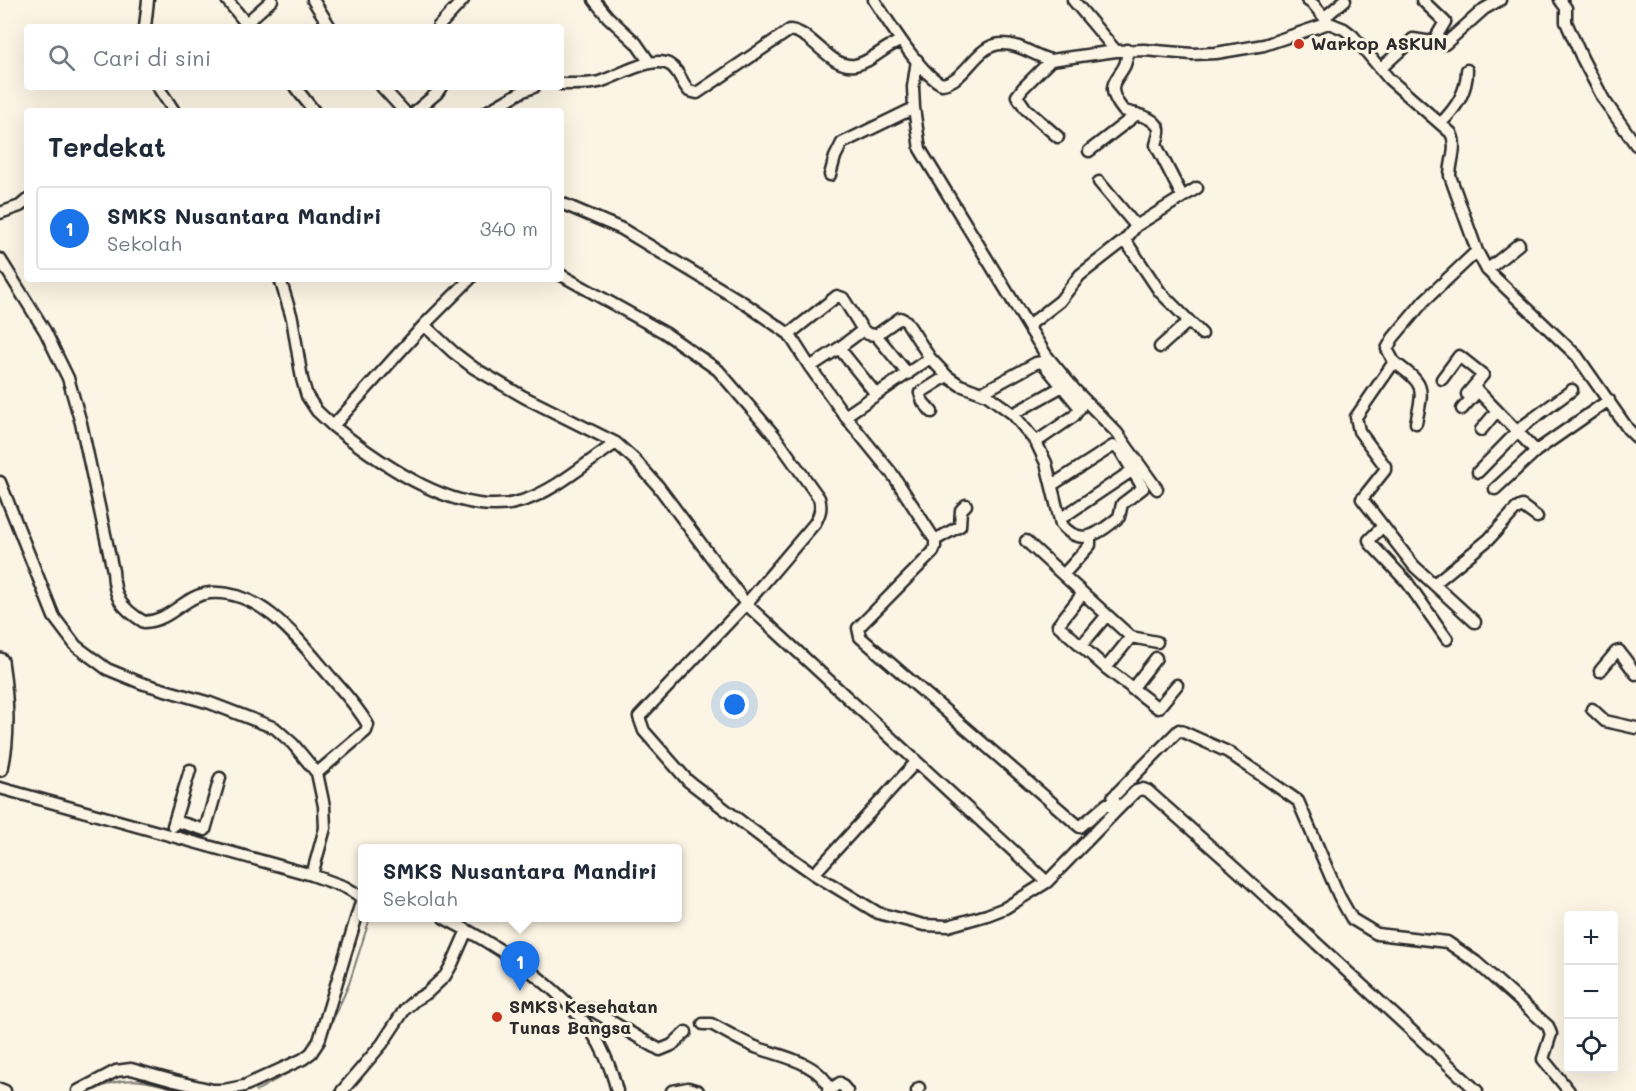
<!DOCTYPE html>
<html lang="id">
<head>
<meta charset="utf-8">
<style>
  :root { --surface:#fff; --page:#f6f6f7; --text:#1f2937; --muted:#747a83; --line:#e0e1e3; --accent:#1a73e8 }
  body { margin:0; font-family:Mali,sans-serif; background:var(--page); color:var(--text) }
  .controls { position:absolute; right:18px; bottom:18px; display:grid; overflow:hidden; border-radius:6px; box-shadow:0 6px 24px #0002 }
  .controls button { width:54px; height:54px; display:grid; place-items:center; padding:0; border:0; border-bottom:2px solid var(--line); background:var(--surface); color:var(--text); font:30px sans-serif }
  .you { position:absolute; left:735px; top:705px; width:21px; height:21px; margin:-15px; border:4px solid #fff; border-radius:50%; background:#1a73e8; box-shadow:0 0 0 9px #1a73e833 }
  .badge { display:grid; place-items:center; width:39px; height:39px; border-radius:50%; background:var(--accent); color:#fff; font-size:20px; font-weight:700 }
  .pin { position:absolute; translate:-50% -50px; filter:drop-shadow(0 2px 3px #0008) }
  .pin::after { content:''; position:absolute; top:32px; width:21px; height:18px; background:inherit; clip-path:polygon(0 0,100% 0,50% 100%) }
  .popup { position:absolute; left:358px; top:844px; width:324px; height:78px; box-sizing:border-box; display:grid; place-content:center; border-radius:6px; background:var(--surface); filter:drop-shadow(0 2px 4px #0005); font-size:20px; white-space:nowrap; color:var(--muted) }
  .popup b { font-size:22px; color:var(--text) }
  .popup::after { content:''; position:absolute; left:50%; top:100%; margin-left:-12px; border:12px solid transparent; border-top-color:var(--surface) }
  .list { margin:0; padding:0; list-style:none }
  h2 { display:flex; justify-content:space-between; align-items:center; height:78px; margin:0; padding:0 24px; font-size:26px }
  h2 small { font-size:20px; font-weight:400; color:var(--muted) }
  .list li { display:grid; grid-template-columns:39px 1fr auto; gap:18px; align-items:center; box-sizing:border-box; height:84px; margin:0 12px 12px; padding:0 12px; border:2px solid var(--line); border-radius:6px }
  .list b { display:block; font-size:22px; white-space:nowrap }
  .list p { margin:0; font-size:20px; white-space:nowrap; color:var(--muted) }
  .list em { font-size:20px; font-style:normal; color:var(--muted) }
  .icon { flex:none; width:33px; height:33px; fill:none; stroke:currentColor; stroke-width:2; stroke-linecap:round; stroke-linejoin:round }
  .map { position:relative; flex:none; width:1636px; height:1091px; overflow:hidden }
  .search { position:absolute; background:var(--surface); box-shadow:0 6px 24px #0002; left:24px; top:24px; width:540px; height:66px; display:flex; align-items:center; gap:15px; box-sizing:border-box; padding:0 21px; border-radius:6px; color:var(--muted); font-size:22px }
  .panel { position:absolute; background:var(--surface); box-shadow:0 6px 24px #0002; left:24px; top:108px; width:540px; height:174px; border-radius:6px }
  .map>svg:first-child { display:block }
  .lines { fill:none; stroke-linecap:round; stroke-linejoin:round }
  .stream { stroke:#7d7b74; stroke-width:2 }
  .minor-casing { stroke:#2b2b2b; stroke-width:15 }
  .highway-casing { stroke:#2b2b2b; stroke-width:20 }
  .minor { stroke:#fcf5e5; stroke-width:10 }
  .highway { stroke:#fcf5e5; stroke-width:15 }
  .poi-dot { fill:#c8321e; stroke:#fcf5e5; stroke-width:2 }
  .labels { text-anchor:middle; stroke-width:6; stroke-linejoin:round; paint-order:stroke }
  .poi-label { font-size:18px; font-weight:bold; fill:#2b2b2b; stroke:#fcf5e5; text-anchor:start }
</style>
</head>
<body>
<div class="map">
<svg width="1636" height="1091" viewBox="0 0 1636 1091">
  <rect width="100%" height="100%" fill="#fcf5e5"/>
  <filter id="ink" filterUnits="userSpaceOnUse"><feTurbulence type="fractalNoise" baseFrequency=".0167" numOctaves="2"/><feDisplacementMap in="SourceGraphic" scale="12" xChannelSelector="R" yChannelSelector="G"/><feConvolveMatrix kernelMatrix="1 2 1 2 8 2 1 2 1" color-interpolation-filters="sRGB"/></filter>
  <g filter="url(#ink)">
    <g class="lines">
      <!-- stream -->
      <path class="stream" d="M325,1038L349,984L370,918
        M93,1091C126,1072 150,1082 184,1091
        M256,1091L308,1062"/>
      <defs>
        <path id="minor" d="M227,0L249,27
          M313,0L330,27
          M594,0L608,17L636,43L650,63
          M874,0C888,21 921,75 942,84C967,81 976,43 1003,44C1021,44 1034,56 1051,60L1116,51L1144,50L1192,54L1216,53L1264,45L1329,23L1344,29L1353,36L1389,79L1451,133C1458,146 1450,162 1450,176L1477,251L1487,270L1577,356L1628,429L1636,437
          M1073,0L1116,51
          M1307,0L1314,5L1329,23
          M1422,0L1445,22L1433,42
          M1560,0L1566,8V22L1582,58L1604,100L1636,145
          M1325,17L1345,0
          M246,23L272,0
          M145,27L148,0
          M438,27L463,0
          M1127,50C1130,79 1097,77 1123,110C1134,115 1153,115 1159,129C1160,133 1157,140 1156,145L1182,196
          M917,60L913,87L914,108L920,149L1028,326
          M1051,60L1023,88L1017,96L1026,109L1058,137
          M1380,69L1413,39L1445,44L1484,9L1500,0
          M561,84C574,84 586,85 599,82C617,77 653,54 670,65C679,70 682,84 689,91L697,93L790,30C814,33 830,69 855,65C872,62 884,46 901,41
          M158,87L174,111
          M295,87L314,111
          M382,87L404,111
          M416,111L437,93L441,87
          M488,111L523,91L534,87
          M1441,123C1456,108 1467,92 1467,70
          M1089,151L1137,114
          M830,175L835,157L842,143L914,108
          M1099,182L1136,226
          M561,203L622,229L744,303L789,334L810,367L845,416L893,475L935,540V547L933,552L858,628L860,637L1080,827L1107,804L1117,810
          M0,213L20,206L27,200
          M1125,240L1160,292L1202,334
          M0,259L45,331L68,378L81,423L113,571C114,598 121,608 144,622C172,621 184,595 210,593C261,589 299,640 328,674C342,690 357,706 368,725L366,731L317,773
          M1487,270L1519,244
          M561,275L665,333L718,370L774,435L819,498C822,508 820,514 815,523L746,604L639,717L644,731L688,781L764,839L814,874L878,913L924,925L948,926L987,915L1005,908L1047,882L1117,810L1136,791L1143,789L1148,791L1237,870L1477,1091
          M280,279L292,318L302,379L307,396L317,411L333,426L424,325L453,352L474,368L524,397L616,443L635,460L658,486L746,604L1047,882
          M424,325L470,279
          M789,334L837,296L843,298L863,330
          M876,335L908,374
          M1160,347L1189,321
          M839,348L863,330L868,334L876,335L900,318L906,321L930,358L947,376L960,385L987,395L1013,414L1036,442L1046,463L1061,524C1081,549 1101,532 1119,517L1122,504L1143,488L1120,450L1113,446L1052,485
          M1394,362C1425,385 1424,386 1416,423
          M810,367L839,348L876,394
          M1442,379L1459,356L1483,375L1467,394
          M983,392L1036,363L1042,362L1080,408L1074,416L1036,442
          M1462,409L1478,391L1536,451
          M932,412L923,402L920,393L947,376
          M1013,414L1061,387
          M845,416L930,358
          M333,426C380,463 460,521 522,501C555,491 587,462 616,443
          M1481,430L1496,412
          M1478,472L1523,426L1572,390
          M0,482L54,617L76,646L107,669L141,683L210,703L275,728L293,744L317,773L324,806L325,828L312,875
          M1157,489L1117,433L1075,390L1046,355L1028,326L1060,301L1080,275L1125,240L1136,226L1197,188
          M1495,489L1536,451L1609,400
          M1060,519L1133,470
          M1383,526L1414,566L1475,622
          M935,540L960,526L961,510L966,505
          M1026,541L1131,637L1157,642
          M1063,575L1090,545V536
          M1434,584L1489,539L1516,509L1522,506L1537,517
          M1083,593L1058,625L1106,668L1158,708L1177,685
          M1447,639L1407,582L1370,543L1369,540L1383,526L1362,499L1385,470V466L1359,431L1356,417L1394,362L1387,349L1393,338L1424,301L1477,251
          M1081,646L1107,615
          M1106,668L1131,637
          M1600,671L1616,652L1619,651L1636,674
          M1132,689L1156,658
          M1592,709L1605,721L1636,728
          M0,788L312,875L345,887L362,897
          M1117,810L1113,797L1179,730L1228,752L1298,801L1339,896L1352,919L1377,934L1447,942L1476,962L1548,1026L1551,1034L1543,1059L1569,1091
          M175,821L205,830L220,778
          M173,826L190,770
          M814,874L916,762
          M444,918C499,946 580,997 605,1056C610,1067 614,1079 617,1091
          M577,1014L590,1009L660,1050L672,1045L686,1032
          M703,1024H711C727,1032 742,1042 758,1048C781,1056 821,1063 830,1090
          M0,1089L5,1091
          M78,1091L116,1071L131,1069L174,1081L213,1090H224L244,1086L303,1059L311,1053L319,1041L362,899
          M342,1091L382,1044L405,1009L415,1000L427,993L445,976L452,964L467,930
          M672,1091L688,1088L698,1091
          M828,1091L840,1083L847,1091
          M917,1091L919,1088"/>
        <path id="highway" d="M0,661C5,696 8,733 0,768"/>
      </defs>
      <!-- minor casing -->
      <use href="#minor" class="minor-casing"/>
      <!-- highway casing -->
      <use href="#highway" class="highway-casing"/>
      <!-- minor -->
      <use href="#minor" class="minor"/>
      <!-- highway -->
      <use href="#highway" class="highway"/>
    </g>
  </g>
  <!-- markers -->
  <g class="poi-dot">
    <circle cx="1299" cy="44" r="6"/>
    <circle cx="497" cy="1017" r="6"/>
  </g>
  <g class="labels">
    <!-- poi labels -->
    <g class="poi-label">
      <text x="1311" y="50">Warkop ASKUN</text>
      <text x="509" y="1013">SMKS Kesehatan<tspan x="509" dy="21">Tunas Bangsa</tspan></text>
    </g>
  </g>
</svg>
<div class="controls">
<button>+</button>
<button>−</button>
<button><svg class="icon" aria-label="locate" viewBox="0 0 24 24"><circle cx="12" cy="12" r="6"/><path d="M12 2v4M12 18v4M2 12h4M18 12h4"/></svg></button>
</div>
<div class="you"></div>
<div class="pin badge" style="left:520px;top:991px">1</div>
<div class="popup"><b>SMKS Nusantara Mandiri</b>Sekolah</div>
<div class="search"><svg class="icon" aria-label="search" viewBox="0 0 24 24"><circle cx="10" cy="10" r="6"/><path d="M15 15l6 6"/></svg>Cari di sini</div>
<section class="panel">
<h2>Terdekat<small></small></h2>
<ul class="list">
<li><span class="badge">1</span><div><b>SMKS Nusantara Mandiri</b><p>Sekolah</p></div><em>340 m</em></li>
</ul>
</section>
</div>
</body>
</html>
